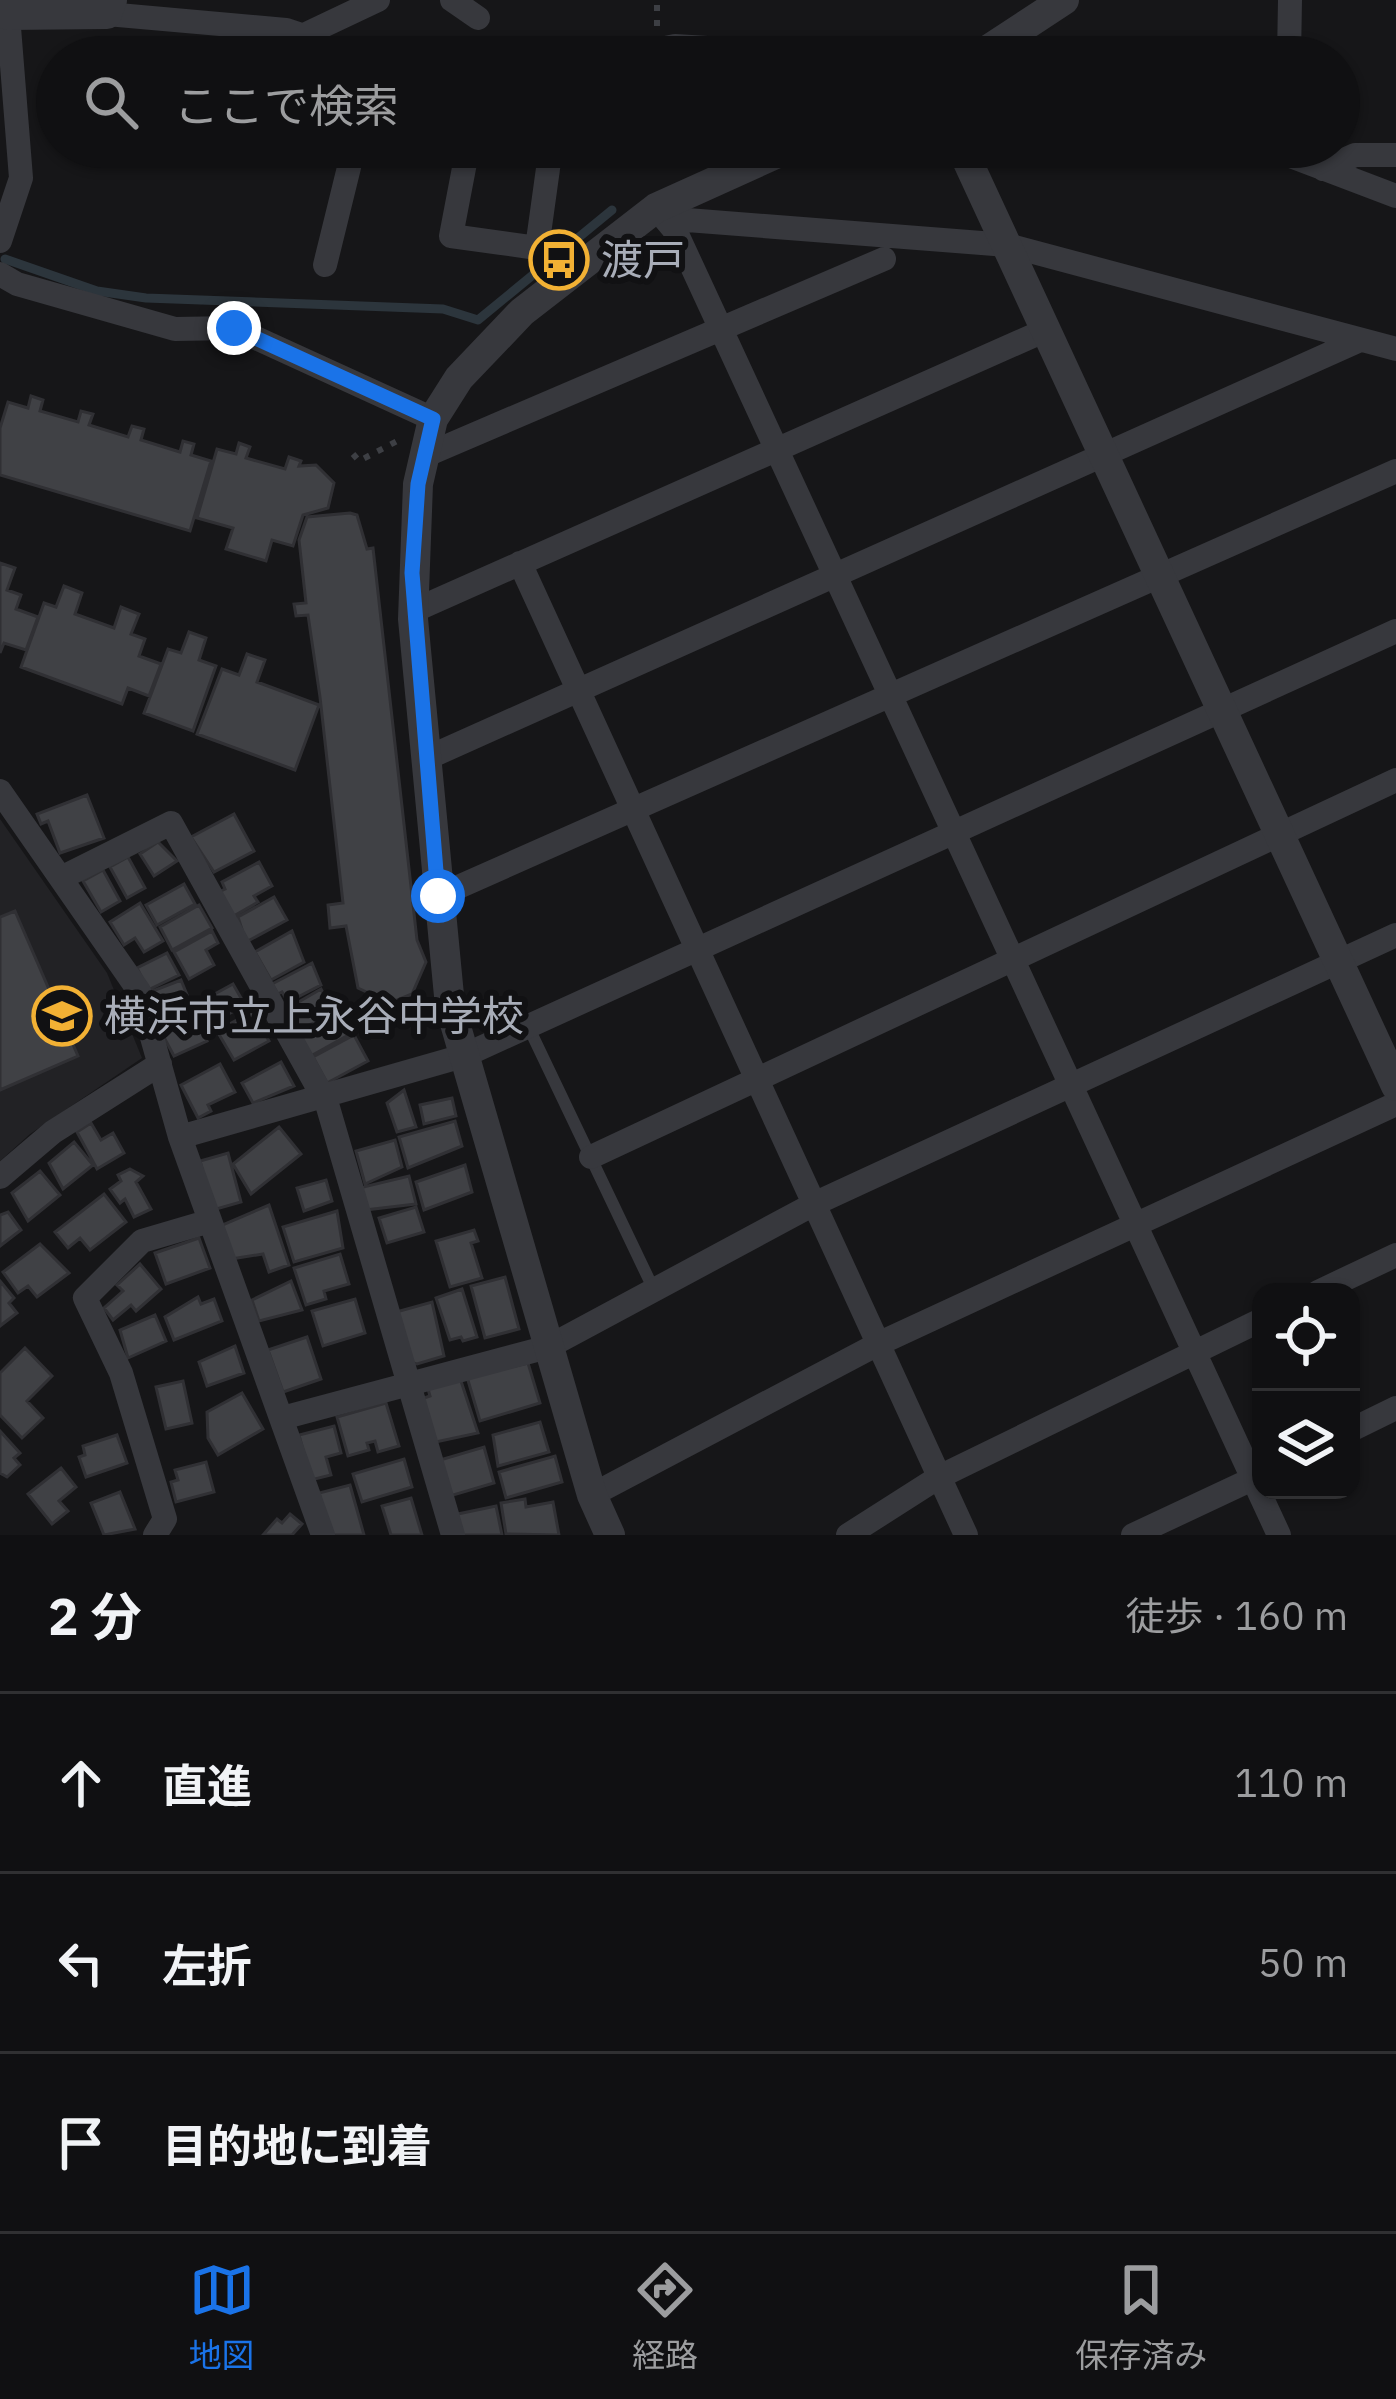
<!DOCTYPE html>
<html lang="ja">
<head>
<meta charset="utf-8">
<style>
  :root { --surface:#101012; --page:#1e1e20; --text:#f1f3f6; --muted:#9c9d9f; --line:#303032; --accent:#1a73e8 }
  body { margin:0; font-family:"IBM Plex Sans","Noto Sans JP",sans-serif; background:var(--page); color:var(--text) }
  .controls { position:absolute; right:36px; bottom:36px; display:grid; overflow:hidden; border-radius:24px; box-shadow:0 3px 9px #0004 }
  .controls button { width:108px; height:108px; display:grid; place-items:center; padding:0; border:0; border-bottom:3px solid var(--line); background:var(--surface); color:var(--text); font:60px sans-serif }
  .stop { position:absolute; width:36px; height:36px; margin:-27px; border:9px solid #1a73e8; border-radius:50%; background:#fff }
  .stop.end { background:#1a73e8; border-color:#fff; box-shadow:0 3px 12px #0008 }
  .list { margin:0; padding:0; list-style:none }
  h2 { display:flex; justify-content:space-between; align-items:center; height:156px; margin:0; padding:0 48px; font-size:51px }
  h2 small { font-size:39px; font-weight:400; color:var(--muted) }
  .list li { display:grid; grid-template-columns:78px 1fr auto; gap:36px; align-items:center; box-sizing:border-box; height:180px; padding:0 48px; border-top:3px solid var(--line) }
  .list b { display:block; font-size:45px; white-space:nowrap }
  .list em { font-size:39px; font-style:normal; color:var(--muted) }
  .icon { flex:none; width:66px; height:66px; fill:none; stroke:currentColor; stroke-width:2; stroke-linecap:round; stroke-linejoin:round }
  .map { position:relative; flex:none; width:1396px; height:1535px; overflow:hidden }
  .search { position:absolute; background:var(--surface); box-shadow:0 3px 9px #0004; left:36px; right:36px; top:36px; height:132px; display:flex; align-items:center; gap:30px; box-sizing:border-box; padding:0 42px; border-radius:66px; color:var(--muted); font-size:45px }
  .sheet { height:696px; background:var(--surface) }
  nav { display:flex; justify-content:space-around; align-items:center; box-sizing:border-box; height:168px; border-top:3px solid var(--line); background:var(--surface); font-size:33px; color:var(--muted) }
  nav a { display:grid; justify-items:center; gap:6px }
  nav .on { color:var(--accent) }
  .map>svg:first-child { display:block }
  .built { fill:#222225 }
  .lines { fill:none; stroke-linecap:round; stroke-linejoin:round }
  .stream { stroke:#2c353c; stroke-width:9 }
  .building { fill:#404145; stroke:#303034; stroke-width:3 }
  .path { stroke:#3d3f44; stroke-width:6; stroke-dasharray:6 9; stroke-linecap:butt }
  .service { stroke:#37383d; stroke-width:12 }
  .minor { stroke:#37383d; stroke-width:24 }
  .tertiary { stroke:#37383d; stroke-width:30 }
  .route { stroke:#1a73e8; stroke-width:15 }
  .labels { text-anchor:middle; stroke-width:12; stroke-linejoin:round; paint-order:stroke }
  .poi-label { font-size:42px; fill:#a8adb8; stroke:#111113; text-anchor:start }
</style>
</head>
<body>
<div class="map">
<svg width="1396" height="1535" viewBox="0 0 1396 1535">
  <rect width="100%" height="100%" fill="#161618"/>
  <!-- built -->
  <path class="built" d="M0,819L107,973L142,1058L30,1134L0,1161Z"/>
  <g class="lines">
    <!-- stream -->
    <path class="stream" d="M5,259L97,291L146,298L443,309L478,320L612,210"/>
  </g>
  <!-- building -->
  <path class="building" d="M31,396L43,400L40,411L78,422L81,411L93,414L89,425L128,437L132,426L144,429L141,440L180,452L183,441L194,444L191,455L211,461L190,531L0,475V428L8,402L28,408Z
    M239,443L250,447L246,458L285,469L289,457L301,461L299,466L316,465L334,483L328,508L303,515L293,546L272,540L266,561L226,549L233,528L197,518L217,449L236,454Z
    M350,513L357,515L367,549L373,548L417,940L426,962L412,994L390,1003L358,988L346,926L330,928L328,905L343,903L320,697L308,615L296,616L294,604L306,603L299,540L307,517Z
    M0,563L15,568L7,590L21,595L16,609L38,617L26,650L4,643L0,653Z
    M64,586L82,593L75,614L114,628L121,607L139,614L131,634L145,639L139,656L161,664L149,696L128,688L122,704L21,667L44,603L56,607Z
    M189,632L206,638L199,660L216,666L193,731L144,713L168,649L181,653Z
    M247,654L265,660L257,682L319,705L295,770L197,734L222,669L239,675Z
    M87,795L104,838L60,853L48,821L41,824L37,814Z
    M234,814L254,851L214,872L191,837Z
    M158,842L177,861L154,876L140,854Z
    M128,857L145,888L127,898L110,867Z
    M259,862L272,886L254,896L258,902L232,917L219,892L225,889L222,882Z
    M103,870L120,901L101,912L83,881Z
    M184,884L195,904L157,925L146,905Z
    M274,897L287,920L246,942L238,917Z
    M140,903L163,941L144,952L135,938L124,945L110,922Z
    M199,905L212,928L172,950L160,927Z
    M15,911L78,1056L0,1090V917Z
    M212,931L218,943L206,950L214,965L189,979L174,952Z
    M292,931L304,962L271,980L255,952Z
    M167,953L179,975L148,990L137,968Z
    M312,963L321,985L288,1002L282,992L278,994L272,984Z
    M181,980L190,1002L159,1015L150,992Z
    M233,984L245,1005L212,1023L200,1002Z
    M321,989L335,1014L295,1031L283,1011Z
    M190,1011L207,1041L174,1056L159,1028Z
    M253,1011L269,1041L234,1060L217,1031Z
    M341,1014L352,1033L309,1057L299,1039Z
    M354,1035L368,1061L327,1083L313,1057Z
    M281,1062L294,1086L253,1103L242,1083Z
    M220,1064L235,1092L208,1105L211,1111L198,1118L181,1085Z
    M404,1090L416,1127L397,1132L387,1103Z
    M452,1098L456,1116L424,1124L420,1105Z
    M455,1121L462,1146L408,1168L399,1137Z
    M91,1123L101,1140L113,1133L124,1153L97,1169L77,1132Z
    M279,1127L301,1154L251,1194L233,1164Z
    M395,1140L402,1167L365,1184L356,1151Z
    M74,1142L93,1165L63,1189L49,1163Z
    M228,1153L241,1202L213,1210L200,1161Z
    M465,1165L472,1192L424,1210L416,1182Z
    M130,1169L143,1176L136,1182L151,1209L134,1217L125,1199L120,1203L110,1189L121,1181L118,1175Z
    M40,1171L60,1195L28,1221L12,1193Z
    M409,1176L416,1204L365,1210L359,1188Z
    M326,1180L332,1201L304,1211L297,1188Z
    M104,1194L126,1222L90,1250L80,1238L68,1248L55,1232Z
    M269,1205L289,1265L269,1272L263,1254L231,1259L220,1226Z
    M416,1207L424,1232L387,1243L379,1218Z
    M337,1211L343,1248L294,1262L283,1227Z
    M8,1212L21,1230L0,1246V1215Z
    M474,1230L478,1241L471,1243L482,1278L450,1287L436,1241Z
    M199,1238L210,1268L166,1284L155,1253Z
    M40,1244L69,1273L37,1297L28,1286L18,1293L3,1272Z
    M340,1254L349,1284L324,1291L326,1299L306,1305L294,1268Z
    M140,1264L161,1289L136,1311L131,1305L113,1320L104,1308L123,1291L117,1285Z
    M505,1277L519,1329L485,1338L471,1286Z
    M0,1281L14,1298L9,1303L17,1313L0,1326Z
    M291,1281L302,1310L259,1321L252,1300Z
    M462,1289L477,1337L463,1341L461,1337L450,1340L436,1298Z
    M198,1297L201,1304L214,1299L222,1321L174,1340L165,1317Z
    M355,1299L365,1333L323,1346L312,1311Z
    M432,1302L444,1356L417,1364L410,1362L396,1312Z
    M155,1315L166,1341L128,1358L120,1330Z
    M307,1337L321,1379L283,1392L268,1350Z
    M235,1346L244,1373L207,1386L199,1362Z
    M25,1348L52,1376L27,1401L43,1418L22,1438L0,1415V1373Z
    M528,1363L540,1403L480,1421L467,1377Z
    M460,1378L478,1433L431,1443L421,1399L430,1396L428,1389Z
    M183,1381L192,1423L166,1429L156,1387Z
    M242,1393L263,1429L218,1455L208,1438L207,1412Z
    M386,1403L399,1446L378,1452L375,1441L367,1443L369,1450L348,1456L337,1417Z
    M540,1422L549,1452L498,1466L493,1435Z
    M334,1426L341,1453L326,1457L331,1475L311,1480L299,1435Z
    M0,1431L20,1453L14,1458L20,1465L7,1477L0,1473Z
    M117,1435L127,1463L86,1477L79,1457L85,1455L83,1446Z
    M484,1447L494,1483L450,1496L440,1460Z
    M555,1456L562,1482L506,1498L499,1472Z
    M404,1459L412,1487L362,1502L353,1474Z
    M206,1462L214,1492L176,1502L171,1482L178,1480L175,1470Z
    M61,1468L76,1487L59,1501L68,1511L52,1524L28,1494Z
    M350,1485L364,1535H330L319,1493Z
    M120,1492L135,1529L104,1535L91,1503Z
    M411,1498L422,1535H391L382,1506Z
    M525,1499L526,1507L553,1502L559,1535L506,1534L501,1503Z
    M496,1506L502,1535H457L453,1515Z
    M290,1514L302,1524L292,1535H263L277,1519L282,1523Z"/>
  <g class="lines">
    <!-- path -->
    <path class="path" d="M657,26V0
      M353,454L359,461L399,440"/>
    <!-- service -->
    <path class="service" d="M528,1026L654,1290"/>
    <!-- minor -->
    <path class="minor" d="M452,0L478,18
      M107,14L286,30L313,39L337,57
      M304,35L378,0
      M623,57L675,46L851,57
      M1289,57L1290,0
      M468,147L451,236L537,248L551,147
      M1249,147L1288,155L1396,196
      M1323,169L1355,155H1396
      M656,208L676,232L1279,1535
      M658,209L687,220L1007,245L1396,349
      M0,241L21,178L8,15
      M325,265L354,147
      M0,274L17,284L175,329L234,328L433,419
      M424,456L884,259
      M520,563L966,1535
      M413,611L1046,330
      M425,759L1360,340
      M0,791L139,991L180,1137L323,1535
      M61,878L171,823L327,1104L453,1535
      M438,896L1396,471
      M180,1137L463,1056L1396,631
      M591,1157L1396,780
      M0,1177L53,1132L160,1064
      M1318,1292L1396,1255
      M282,1418L548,1347L814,1204L1396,935
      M1351,1430L1396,1408
      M592,1495L878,1344L1396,1104
      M155,1535L165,1519L121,1373L85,1298L142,1241L210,1221
      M848,1535L939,1477L1261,1320
      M1133,1535L1261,1475"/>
    <!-- tertiary -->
    <path class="tertiary" d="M0,11L8,15L107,14L112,0
      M977,57L1064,0
      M961,147L1396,1086
      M610,1535L592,1495L450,1006L413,619L418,484L433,419L459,378L522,312L656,208L791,147"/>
  </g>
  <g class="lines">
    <!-- route -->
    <path class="route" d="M234,328L433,419L418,484L412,573L438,896"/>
  </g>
  <!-- icons -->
  <defs>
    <symbol id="bus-ring" viewBox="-11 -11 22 22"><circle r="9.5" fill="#111113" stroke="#f2b134" stroke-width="1.5"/><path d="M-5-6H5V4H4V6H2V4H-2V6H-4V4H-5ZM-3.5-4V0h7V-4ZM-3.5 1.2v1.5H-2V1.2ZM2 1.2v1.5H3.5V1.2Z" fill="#f2b134"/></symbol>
    <symbol id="school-ring" viewBox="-11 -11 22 22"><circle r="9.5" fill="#111113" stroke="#f2b134" stroke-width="1.5"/><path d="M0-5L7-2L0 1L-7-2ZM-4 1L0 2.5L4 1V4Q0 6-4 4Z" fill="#f2b134"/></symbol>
  </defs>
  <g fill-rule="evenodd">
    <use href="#bus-ring" x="526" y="227" width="66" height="66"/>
    <use href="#school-ring" x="29" y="983" width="66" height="66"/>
  </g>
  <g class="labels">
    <!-- poi labels -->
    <g class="poi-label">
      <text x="601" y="275">渡戸</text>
      <text x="104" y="1031">横浜市立上永谷中学校</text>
    </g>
  </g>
</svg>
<div class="controls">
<button><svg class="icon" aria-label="locate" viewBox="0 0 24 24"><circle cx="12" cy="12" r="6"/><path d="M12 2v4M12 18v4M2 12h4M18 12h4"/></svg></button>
<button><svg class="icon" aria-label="layers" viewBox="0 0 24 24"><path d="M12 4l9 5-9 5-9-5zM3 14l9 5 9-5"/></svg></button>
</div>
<div class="stop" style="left:438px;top:896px"></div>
<div class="stop end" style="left:234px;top:328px"></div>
<div class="search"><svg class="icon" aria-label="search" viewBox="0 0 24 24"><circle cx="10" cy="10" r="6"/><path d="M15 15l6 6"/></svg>ここで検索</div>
</div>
<section class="sheet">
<h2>2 分<small>徒歩 · 160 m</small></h2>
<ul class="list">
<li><svg class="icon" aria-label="ahead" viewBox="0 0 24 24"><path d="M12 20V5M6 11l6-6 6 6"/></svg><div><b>直進</b></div><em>110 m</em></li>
<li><svg class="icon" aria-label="left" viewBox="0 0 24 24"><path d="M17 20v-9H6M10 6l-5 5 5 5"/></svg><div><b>左折</b></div><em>50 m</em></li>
<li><svg class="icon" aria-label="arrive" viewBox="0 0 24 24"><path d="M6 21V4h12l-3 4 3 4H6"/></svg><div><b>目的地に到着</b></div></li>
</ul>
</section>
<nav>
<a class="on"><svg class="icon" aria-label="map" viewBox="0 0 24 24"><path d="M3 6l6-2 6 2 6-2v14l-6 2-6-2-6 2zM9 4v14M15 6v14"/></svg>地図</a>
<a><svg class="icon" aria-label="directions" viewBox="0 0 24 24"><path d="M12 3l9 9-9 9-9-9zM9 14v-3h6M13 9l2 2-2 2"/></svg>経路</a>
<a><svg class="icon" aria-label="saved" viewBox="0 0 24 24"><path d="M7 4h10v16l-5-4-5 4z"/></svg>保存済み</a>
</nav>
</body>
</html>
